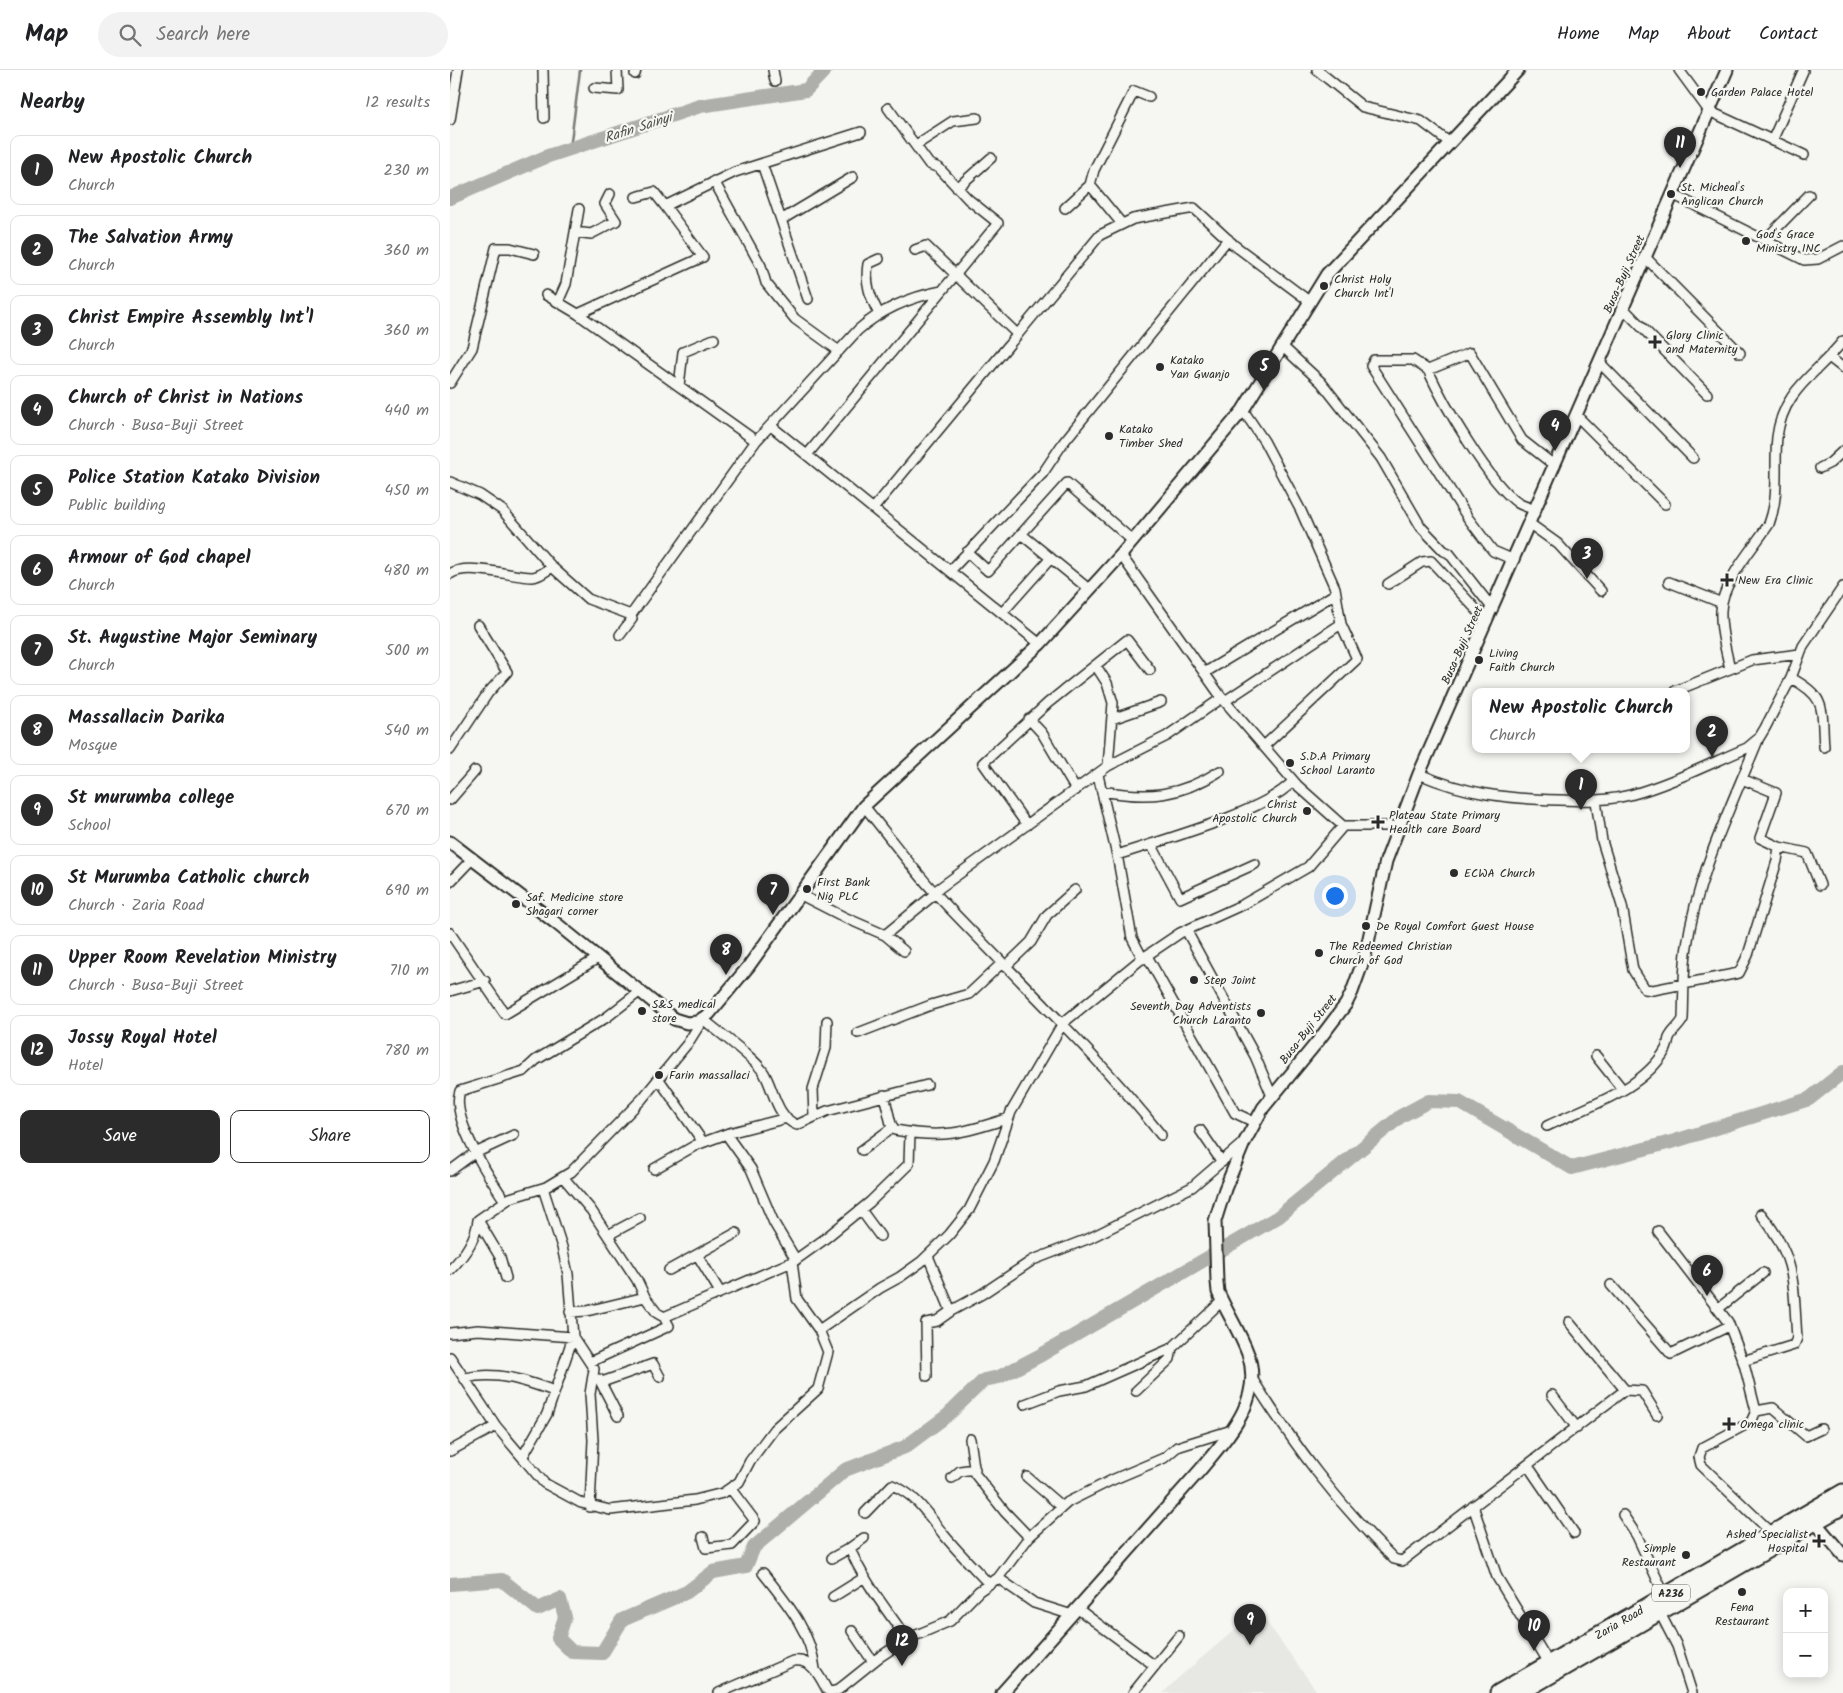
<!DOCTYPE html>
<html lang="en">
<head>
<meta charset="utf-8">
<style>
  :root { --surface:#fff; --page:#f2f2f2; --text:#202124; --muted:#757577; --line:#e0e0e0; --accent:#2b2b2b }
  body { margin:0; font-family:Kalam,sans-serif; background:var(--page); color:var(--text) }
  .controls { position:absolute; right:15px; bottom:15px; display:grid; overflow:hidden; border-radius:10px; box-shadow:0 2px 12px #0003 }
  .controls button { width:45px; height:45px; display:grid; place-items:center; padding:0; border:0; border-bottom:1px solid var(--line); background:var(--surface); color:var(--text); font:25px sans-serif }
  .you { position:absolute; left:884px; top:825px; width:18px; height:18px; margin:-12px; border:4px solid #fff; border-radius:50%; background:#1a73e8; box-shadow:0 0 0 8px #1a73e833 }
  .badge { display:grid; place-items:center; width:32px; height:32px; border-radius:50%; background:var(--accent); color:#fff; font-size:16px; font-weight:700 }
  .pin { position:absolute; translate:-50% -41px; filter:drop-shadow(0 1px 2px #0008) }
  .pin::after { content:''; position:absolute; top:26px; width:18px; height:15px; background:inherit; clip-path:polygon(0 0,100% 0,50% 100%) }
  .popup { position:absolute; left:1022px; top:618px; width:218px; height:65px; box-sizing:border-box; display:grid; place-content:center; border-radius:10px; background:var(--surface); filter:drop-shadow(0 1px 4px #0005); font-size:16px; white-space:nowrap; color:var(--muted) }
  .popup b { font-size:19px; color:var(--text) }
  .popup::after { content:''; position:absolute; left:50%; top:100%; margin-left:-10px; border:10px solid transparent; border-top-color:var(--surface) }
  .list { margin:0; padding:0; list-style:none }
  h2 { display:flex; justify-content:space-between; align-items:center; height:65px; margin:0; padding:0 20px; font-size:21px }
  h2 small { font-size:16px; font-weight:400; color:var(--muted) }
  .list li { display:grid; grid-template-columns:32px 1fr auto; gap:15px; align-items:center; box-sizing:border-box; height:70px; margin:0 10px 10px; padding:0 10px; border:1px solid var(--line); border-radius:10px }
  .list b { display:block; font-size:19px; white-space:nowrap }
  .list p { margin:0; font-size:16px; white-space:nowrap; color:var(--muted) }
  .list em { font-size:16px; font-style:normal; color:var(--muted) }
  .actions { display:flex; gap:10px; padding:15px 20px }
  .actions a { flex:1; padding:11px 0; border:1px solid var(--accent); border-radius:10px; text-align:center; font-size:18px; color:var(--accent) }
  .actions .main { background:var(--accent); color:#fff }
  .icon { flex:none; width:28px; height:28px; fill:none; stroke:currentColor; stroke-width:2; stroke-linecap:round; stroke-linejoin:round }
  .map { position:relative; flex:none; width:1393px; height:1623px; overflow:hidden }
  header { display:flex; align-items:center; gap:30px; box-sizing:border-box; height:70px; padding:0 25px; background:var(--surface); border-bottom:1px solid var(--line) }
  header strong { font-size:24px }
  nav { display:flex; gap:28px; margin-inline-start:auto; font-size:18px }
  .search { width:350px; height:45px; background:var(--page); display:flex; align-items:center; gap:12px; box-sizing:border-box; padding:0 18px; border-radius:28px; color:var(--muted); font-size:19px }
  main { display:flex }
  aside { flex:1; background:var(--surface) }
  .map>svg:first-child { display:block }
  .built { fill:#e7e7e3 }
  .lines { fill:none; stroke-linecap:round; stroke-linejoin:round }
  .stream { stroke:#7a7a78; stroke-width:2.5 }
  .river { stroke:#aeaeab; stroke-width:14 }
  .street-casing { stroke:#2b2b2b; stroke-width:12 }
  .secondary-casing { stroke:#2b2b2b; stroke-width:15 }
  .highway-casing { stroke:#2b2b2b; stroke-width:19 }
  .street { stroke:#f6f6f2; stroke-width:9 }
  .secondary { stroke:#f6f6f2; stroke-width:11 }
  .highway { stroke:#f6f6f2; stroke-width:15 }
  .poi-dot { fill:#2b2b2b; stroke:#f6f6f2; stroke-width:2 }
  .labels { text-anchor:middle; stroke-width:4.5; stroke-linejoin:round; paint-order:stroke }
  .shield { fill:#f6f6f2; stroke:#686867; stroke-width:1 }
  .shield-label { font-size:11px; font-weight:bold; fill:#2b2b2b }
  .poi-label { font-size:12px; fill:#2b2b2b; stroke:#f6f6f2; text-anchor:start }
  .street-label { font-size:12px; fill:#2b2b2b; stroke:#f6f6f2 }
  .water-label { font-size:14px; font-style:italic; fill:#525251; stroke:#f6f6f2 }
</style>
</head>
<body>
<header>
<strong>Map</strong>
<div class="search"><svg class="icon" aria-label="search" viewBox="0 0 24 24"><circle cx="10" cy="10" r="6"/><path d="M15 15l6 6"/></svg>Search here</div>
<nav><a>Home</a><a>Map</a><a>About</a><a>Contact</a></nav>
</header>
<main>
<aside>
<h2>Nearby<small>12 results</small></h2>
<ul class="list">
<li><span class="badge">1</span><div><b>New Apostolic Church</b><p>Church</p></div><em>230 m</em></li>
<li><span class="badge">2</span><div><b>The Salvation Army</b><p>Church</p></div><em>360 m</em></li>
<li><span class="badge">3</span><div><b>Christ Empire Assembly Int'l</b><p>Church</p></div><em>360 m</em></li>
<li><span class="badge">4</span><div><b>Church of Christ in Nations</b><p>Church · Busa-Buji Street</p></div><em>440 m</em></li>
<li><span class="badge">5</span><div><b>Police Station Katako Division</b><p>Public building</p></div><em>450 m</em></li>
<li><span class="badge">6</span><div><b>Armour of God chapel</b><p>Church</p></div><em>480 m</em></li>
<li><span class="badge">7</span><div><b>St. Augustine Major Seminary</b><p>Church</p></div><em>500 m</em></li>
<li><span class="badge">8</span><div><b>Massallacin Darika</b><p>Mosque</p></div><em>540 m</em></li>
<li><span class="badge">9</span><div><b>St murumba college</b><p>School</p></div><em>670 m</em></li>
<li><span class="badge">10</span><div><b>St Murumba Catholic church</b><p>Church · Zaria Road</p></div><em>690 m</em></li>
<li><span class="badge">11</span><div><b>Upper Room Revelation Ministry</b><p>Church · Busa-Buji Street</p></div><em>710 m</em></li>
<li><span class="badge">12</span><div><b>Jossy Royal Hotel</b><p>Hotel</p></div><em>780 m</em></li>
</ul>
<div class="actions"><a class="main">Save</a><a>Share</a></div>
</aside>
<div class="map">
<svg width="1393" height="1623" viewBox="0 0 1393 1623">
  <rect width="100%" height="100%" fill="#f6f6f2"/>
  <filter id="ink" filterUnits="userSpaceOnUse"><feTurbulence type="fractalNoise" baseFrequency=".02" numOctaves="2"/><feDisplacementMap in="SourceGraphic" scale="10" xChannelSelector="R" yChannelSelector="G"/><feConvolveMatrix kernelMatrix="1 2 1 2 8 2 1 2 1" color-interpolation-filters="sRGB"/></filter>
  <g filter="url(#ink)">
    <!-- built -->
    <path class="built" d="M808,1540L868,1623H713L727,1609Z"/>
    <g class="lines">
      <!-- stream -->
      <path class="stream" d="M120,79L130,0"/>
      <!-- river -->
      <path class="river" d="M0,128L98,86L250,36L356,20L375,0
        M0,1514L52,1510L88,1539L110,1529L115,1547L108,1568L122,1582L152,1583L172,1550L237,1522L263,1502L296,1496L304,1477L395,1400L455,1377L498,1345L534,1310L549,1307L591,1285L828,1147L951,1046L979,1031L1009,1032L1122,1098L1225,1071L1359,1029L1393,1002"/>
      <defs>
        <path id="street" d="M93,0L94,48
          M323,0L325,11
          M867,0L913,37L971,51L999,72
          M1229,0L1259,41L1354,85
          M185,4L186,0
          M144,18L168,20L167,0
          M0,50L8,0
          M1322,71L1353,1
          M466,75L503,51L527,48
          M312,94L358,229
          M264,111L311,196L316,213L345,249L389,281
          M640,115L672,154
          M507,118L541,88
          M1224,125L1354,190L1368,189L1393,176
          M186,127L204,122L215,136
          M615,138L640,115L644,100L684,21L699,27
          M331,150L403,107
          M125,162L141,164L166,151L155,134L160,124
          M1314,171L1359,125
          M465,180L476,176L567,264
          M1196,188L1290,283
          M429,189L418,194C415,213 420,227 429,244
          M96,225L128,244L306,371
          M108,232L116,214L129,139
          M1174,239L1257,324
          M128,244L253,187L215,136L285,102L411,62
          M832,276L871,312L931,388L971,457L994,481L999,483L1043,539
          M1379,287L1393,298
          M1150,293L1243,388
          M978,300C993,333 1039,413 1068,433C1073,436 1080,438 1086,440
          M0,313L22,278L46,178H60L84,184
          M229,316L233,282L264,269
          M793,340L814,371L851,441L885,518L891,554L907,589L814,676
          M1127,346L1215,434
          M321,356L590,574
          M357,385L548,153L518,129L489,98L479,94L438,38
          M1370,398L1380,393L1393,381
          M0,412L30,425L52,440L102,497L138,529L181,545L182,549L170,565
          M423,439L650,165L683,149L744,138L784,175L859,231
          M1080,454L1108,474L1151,521
          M571,464L640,520
          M517,482L538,501L617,413L683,471
          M671,485L772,628L847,715L893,756H948
          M1064,490L1043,481L1018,448L921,296L924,290H963L978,300L1020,283L1072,370L1105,396
          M500,501L593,403L613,373L778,169
          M0,504C18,492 62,507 82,507C89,507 96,501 102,497
          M1219,512L1272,533
          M938,514L972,492L981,491L1037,551
          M552,543L601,488
          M181,545L306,371L408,260C432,239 460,227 492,221
          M646,596L657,613L663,633L658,696
          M1280,599C1276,580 1270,560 1271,541C1271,513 1304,477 1319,454C1330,425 1324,396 1327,367C1333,319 1367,304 1393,271
          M754,603L885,524
          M1341,608C1378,628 1371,638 1374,677
          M1225,621L1302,590L1350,584
          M775,631L891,554
          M579,649L592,663L626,720
          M662,649L711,632
          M0,680L38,623L57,602L28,555
          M969,704C1016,724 1057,729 1109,730C1133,731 1157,731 1180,725C1220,714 1259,694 1297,678L1309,668L1315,658L1341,608L1353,576L1393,517
          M648,705L668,790L682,868L693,889
          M1292,709L1326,723L1310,768L1329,777L1357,783L1370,815
          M652,721C698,729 729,727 770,701
          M0,730L25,701
          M1146,731L1152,771L1172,836L1183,900L1195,919L1203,920L1289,903L1298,885L1327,791L1329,777
          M414,736C438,765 460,796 486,824C561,904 643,979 711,1065
          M577,755L533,693L598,633L677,570L700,600
          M701,774L730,828L805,794
          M667,785C709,771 816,742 843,711
          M0,812L23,788
          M484,822L658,696L717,666L772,628
          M349,824L396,848L435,865L454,881
          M736,860L805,986L822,1026
          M0,863L55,944L148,888
          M435,865L486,823
          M697,886L785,1043L804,1052
          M555,897L581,872L597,845L625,820
          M0,921L35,911
          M408,963L481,935L519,924L552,893
          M1146,986L1173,1020
          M208,1008L253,1072
          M434,1025L441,1054L445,1060C493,1069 514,1063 559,1048
          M364,1047L363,1019L376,978L377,951
          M1097,1056C1138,1036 1193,1020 1216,979C1218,975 1218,971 1219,968C1222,961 1230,956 1233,949C1234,926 1233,900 1237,876C1247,805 1281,737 1308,670
          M750,1060L772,1092
          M276,1064L301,1099L324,1153L346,1190
          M412,1080L443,1057
          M204,1099L246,1075L279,1063L337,1048
          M0,1101L23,1084L64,1065
          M113,1107L141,1140L187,1210L195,1227L207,1243L214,1247L344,1191L372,1171L420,1132L459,1094L460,1063
          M93,1118L112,1177L118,1204L123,1267L144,1299L140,1324L143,1370L140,1437
          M55,1131C39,1107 0,1048 10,1021L74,1001L86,990L157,947L189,922
          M411,1140L430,1166
          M28,1150L50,1187L56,1208
          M1208,1161L1278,1252L1294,1294L1306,1341L1301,1352L1252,1378L1249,1387L1251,1395L1321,1462
          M158,1165L190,1148
          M248,1186L270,1222
          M478,1186L501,1241L532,1224L583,1190L640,1168L742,1117L793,1073
          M0,1200C14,1186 26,1170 28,1150L60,1128L96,1117L121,1102L192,1029L238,973L253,949C268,962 306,989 314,1003C324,1020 326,1047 347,1055L377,1041L477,1015
          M219,1200L286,1163
          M1161,1215L1221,1284L1279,1256
          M1269,1238L1313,1203
          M120,1242L137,1241L195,1227
          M369,1260L430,1218L450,1207L471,1192L499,1165L519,1140L544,1091L561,1042L613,953L690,890L730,863L794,834L858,797L893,756
          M0,1263L28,1260L123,1267L97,1344L73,1386
          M0,1287L46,1356L94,1413L131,1433L160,1440L245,1430L273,1423L289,1412L300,1391L324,1359L368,1319L378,1282L369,1260L347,1229L342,1192
          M1293,1291L1344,1275L1347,1268C1343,1214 1347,1189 1311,1144
          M140,1292L219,1256L214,1247
          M477,1306L476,1253L487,1251L501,1241
          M801,1307C845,1376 885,1431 944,1489L952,1491L1175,1320L1119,1252
          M15,1308C47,1301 74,1310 104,1321
          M149,1309L168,1346
          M152,1312L203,1294L210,1307
          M1175,1320L1192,1321L1207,1345
          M686,1321L720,1289L722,1278
          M1102,1325L1127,1358
          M575,1334L609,1321L636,1316L722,1278L772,1231
          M1306,1341L1323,1338L1356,1366L1371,1359
          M520,1369L525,1404L555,1442L579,1467
          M0,1381L46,1356
          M1078,1396L1124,1463
          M577,1407L612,1437
          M502,1408L510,1401L525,1399
          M1023,1436L1047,1507L1099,1593
          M415,1443L442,1415C467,1425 478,1445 494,1465C508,1482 524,1498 539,1514
          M1173,1445L1187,1466L1215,1526
          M253,1467L256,1478L282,1475L305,1451L280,1418
          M400,1478L414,1468
          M382,1488L400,1478C410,1506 439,1543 457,1569
          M313,1503C336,1532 361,1561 365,1599
          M548,1508L584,1533L622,1545
          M383,1527L415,1507
          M628,1539L705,1596
          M1210,1543L1227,1576L1242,1623
          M402,1561L423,1592
          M269,1623L343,1591C361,1588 369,1605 377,1620L381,1622L388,1620L428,1588L457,1569L500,1551L529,1521L548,1508L579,1467L618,1432L662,1410L714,1388L727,1377L782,1360
          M683,1623L729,1566"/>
        <path id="secondary" d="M0,772L107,854L224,949L237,953L247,952L259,944L298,897L414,736L590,574L671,485L793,340L877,204L1068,0
          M1365,1452L1393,1485
          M552,1623L751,1399C777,1367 814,1330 798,1284C790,1262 777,1243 768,1222L767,1212L765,1151L775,1119L794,1073L813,1038L868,971L896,934L902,922L915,886L936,791L969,704L1277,0"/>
        <path id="highway" d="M1048,1623L1393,1422
          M1070,1623L1393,1436"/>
      </defs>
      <!-- street casing -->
      <use href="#street" class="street-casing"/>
      <!-- secondary casing -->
      <use href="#secondary" class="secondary-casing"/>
      <!-- highway casing -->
      <use href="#highway" class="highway-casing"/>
      <!-- street -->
      <use href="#street" class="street"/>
      <!-- secondary -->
      <use href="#secondary" class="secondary"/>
      <!-- highway -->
      <use href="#highway" class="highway"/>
    </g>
  </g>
  <!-- markers -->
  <g class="poi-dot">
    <circle cx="1251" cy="22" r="5"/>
    <circle cx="1221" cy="124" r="5"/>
    <circle cx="1296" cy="171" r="5"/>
    <circle cx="874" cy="216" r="5"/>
    <path d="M1202.5 264.5h5v5h5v5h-5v5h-5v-5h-5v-5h5z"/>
    <circle cx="710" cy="297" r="5"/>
    <circle cx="659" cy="366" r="5"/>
    <path d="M1274.5 502.5h5v5h5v5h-5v5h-5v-5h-5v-5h5z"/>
    <circle cx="1029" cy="590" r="5"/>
    <circle cx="840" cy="693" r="5"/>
    <circle cx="857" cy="741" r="5"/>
    <path d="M925.5 744.5h5v5h5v5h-5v5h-5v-5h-5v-5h5z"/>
    <circle cx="1004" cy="803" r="5"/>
    <circle cx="357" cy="819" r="5"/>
    <circle cx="66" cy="834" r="5"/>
    <circle cx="916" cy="856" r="5"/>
    <circle cx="869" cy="883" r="5"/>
    <circle cx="744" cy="910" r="5"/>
    <circle cx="192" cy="941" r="5"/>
    <circle cx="811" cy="943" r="5"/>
    <circle cx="209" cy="1005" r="5"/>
    <path d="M1276.5 1346.5h5v5h5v5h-5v5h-5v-5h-5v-5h5z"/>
    <path d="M1366.5 1463.5h5v5h5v5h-5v5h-5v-5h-5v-5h5z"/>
    <circle cx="1236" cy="1485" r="5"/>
    <circle cx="1292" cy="1522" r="5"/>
  </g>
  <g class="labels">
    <!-- shield labels -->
    <rect class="shield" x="1202" y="1514.5" width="38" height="17" rx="4"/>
    <g class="shield-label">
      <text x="1221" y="1527">A236</text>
    </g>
    <!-- poi labels -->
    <g class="poi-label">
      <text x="1261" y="26">Garden Palace Hotel</text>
      <text x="1231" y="121">St. Micheal's<tspan x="1231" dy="14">Anglican Church</tspan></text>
      <text x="1306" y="168">God's Grace<tspan x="1306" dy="14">Ministry INC</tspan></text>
      <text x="884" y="213">Christ Holy<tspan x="884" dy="14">Church Int'l</tspan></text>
      <text x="1216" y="269">Glory Clinic<tspan x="1216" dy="14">and Maternity</tspan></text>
      <text x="720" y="294">Katako<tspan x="720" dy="14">Yan Gwanjo</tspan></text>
      <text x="669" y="363">Katako<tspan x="669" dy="14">Timber Shed</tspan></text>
      <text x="1288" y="514">New Era Clinic</text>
      <text x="1039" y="587">Living<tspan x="1039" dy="14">Faith Church</tspan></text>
      <text x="850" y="690">S.D.A Primary<tspan x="850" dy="14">School Laranto</tspan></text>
      <text x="847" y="738" text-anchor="end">Christ<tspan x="847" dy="14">Apostolic Church</tspan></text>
      <text x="939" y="749">Plateau State Primary<tspan x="939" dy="14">Health care Board</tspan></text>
      <text x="1014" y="807">ECWA Church</text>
      <text x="367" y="816">First Bank<tspan x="367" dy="14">Nig PLC</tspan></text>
      <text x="76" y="831">Saf. Medicine store<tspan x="76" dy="14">Shagari corner</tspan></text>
      <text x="926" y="860">De Royal Comfort Guest House</text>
      <text x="879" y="880">The Redeemed Christian<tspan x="879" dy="14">Church of God</tspan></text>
      <text x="754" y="914">Step Joint</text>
      <text x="202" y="938">S&amp;S medical<tspan x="202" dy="14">store</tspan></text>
      <text x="801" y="940" text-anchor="end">Seventh Day Adventists<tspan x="801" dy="14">Church Laranto</tspan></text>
      <text x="219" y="1009">Farin massallaci</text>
      <text x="1290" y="1358">Omega clinic</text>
      <text x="1358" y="1468" text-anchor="end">Ashed Specialist<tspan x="1358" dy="14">Hospital</tspan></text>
      <text x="1226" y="1482" text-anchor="end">Simple<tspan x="1226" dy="14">Restaurant</tspan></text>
      <text x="1292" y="1541" text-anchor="middle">Fena<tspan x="1292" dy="14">Restaurant</tspan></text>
    </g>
    <!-- street labels -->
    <g class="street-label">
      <text transform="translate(1174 204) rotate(-66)" y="4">Busa-Buji Street</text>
      <text transform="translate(1012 575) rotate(-66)" y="4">Busa-Buji Street</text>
      <text transform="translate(858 959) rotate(-52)" y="4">Busa-Buji Street</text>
      <text transform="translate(1169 1553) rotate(-30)" y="4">Zaria Road</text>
    </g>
    <!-- water labels -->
    <g class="water-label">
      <text transform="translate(188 57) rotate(-18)" y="5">Rafin Sainyi</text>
    </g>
  </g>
</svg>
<div class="controls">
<button>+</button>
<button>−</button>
</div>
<div class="you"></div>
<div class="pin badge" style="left:1131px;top:740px">1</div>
<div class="popup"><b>New Apostolic Church</b>Church</div>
<div class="pin badge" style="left:1262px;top:687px">2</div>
<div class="pin badge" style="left:1137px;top:509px">3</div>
<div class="pin badge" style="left:1105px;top:381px">4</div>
<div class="pin badge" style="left:814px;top:321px">5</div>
<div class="pin badge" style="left:1257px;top:1226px">6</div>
<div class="pin badge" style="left:323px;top:845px">7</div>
<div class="pin badge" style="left:276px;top:905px">8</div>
<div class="pin badge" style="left:800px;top:1575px">9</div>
<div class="pin badge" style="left:1084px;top:1581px">10</div>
<div class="pin badge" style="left:1230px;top:98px">11</div>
<div class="pin badge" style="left:452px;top:1596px">12</div>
</div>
</main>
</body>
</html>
